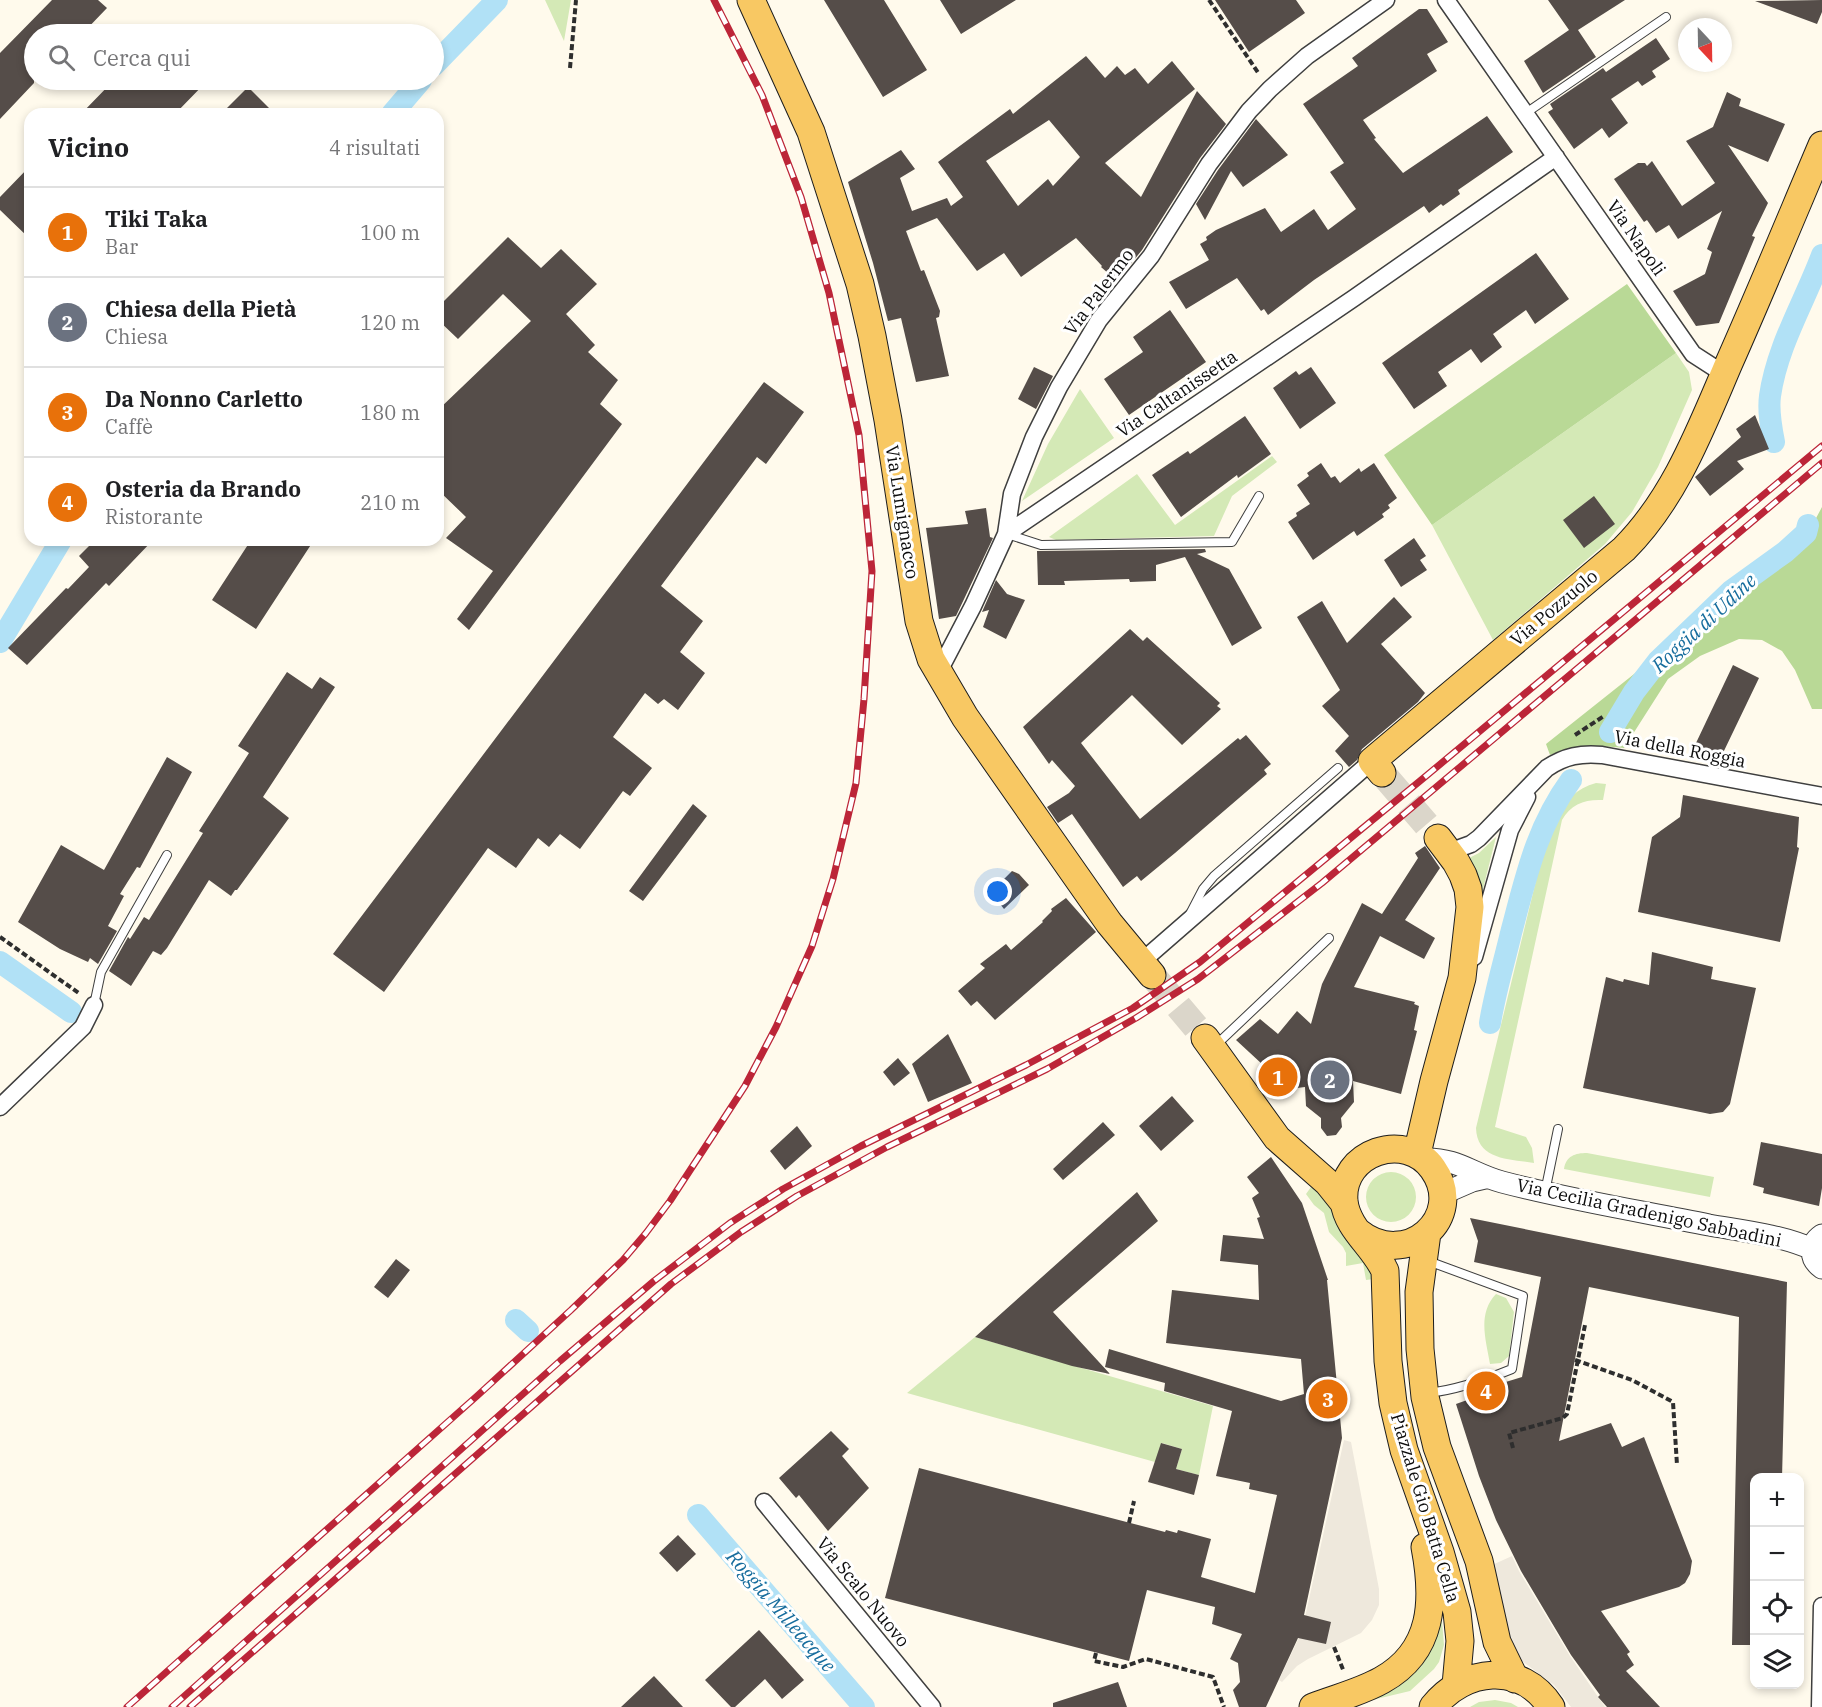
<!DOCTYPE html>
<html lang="it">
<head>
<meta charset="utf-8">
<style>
  :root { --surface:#fff; --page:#f6f6f6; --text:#202124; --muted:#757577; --line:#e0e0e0; --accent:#bc2538 }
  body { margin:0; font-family:"IBM Plex Serif",serif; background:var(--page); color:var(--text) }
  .controls { position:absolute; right:18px; bottom:18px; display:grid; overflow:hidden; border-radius:12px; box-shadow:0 3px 9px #0003 }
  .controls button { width:54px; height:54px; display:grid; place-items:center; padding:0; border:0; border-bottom:2px solid var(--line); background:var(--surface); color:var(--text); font:30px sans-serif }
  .compass { position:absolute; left:1678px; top:18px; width:54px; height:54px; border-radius:50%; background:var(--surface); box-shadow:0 3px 9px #0003; rotate:158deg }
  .you { position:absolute; left:998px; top:892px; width:21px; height:21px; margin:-15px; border:4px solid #fff; border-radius:50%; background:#1a73e8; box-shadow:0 0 0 9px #1a73e833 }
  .badge { display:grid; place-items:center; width:39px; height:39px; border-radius:50%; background:var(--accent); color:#fff; font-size:20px; font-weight:700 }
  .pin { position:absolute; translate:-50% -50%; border:3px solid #fff; box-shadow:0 2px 6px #0006 }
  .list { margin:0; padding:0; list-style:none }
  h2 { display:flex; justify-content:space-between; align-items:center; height:78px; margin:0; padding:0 24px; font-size:26px }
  h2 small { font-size:20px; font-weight:400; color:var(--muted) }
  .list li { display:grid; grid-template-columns:39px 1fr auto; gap:18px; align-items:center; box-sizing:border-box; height:90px; padding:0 24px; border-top:2px solid var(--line) }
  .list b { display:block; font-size:22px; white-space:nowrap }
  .list p { margin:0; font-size:20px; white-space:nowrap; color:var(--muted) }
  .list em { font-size:20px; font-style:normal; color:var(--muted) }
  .icon { flex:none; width:33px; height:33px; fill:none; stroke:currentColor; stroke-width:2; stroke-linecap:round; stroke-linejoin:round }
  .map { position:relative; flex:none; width:1822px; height:1707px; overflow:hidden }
  .search { position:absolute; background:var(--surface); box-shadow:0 3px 9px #0003; left:24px; top:24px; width:420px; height:66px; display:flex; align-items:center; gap:15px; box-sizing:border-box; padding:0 21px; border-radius:33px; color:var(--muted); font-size:22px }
  .panel { position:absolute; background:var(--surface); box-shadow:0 3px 9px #0003; left:24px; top:108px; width:420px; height:438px; border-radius:18px }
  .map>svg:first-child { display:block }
  .green { fill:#d4e9b6 }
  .forest { fill:#b9d996 }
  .plaza { fill:#eee8dc }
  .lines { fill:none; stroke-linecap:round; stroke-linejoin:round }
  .canal { stroke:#b1e1f6; stroke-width:22 }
  .building { fill:#554d49; fill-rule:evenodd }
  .primary-tunnel { stroke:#dbd6ca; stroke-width:27; stroke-dasharray:27 14; stroke-linecap:butt }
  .service-casing { stroke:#3f3f3f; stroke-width:10 }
  .minor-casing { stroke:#3f3f3f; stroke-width:19 }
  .tertiary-casing { stroke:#3f3f3f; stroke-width:23 }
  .primary-casing { stroke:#1d1d1d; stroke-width:29 }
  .path { stroke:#2e2e2e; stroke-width:4; stroke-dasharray:6 3; stroke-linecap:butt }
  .service { stroke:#fff; stroke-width:8 }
  .minor { stroke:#fff; stroke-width:16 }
  .tertiary { stroke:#fff; stroke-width:21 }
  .primary { stroke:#f8c863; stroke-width:27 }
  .rail-casing { stroke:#bc2538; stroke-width:7 }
  .rail { stroke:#fff; stroke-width:4.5; stroke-dasharray:14; stroke-linecap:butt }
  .labels { text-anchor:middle; stroke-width:6; stroke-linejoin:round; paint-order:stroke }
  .street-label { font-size:18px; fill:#0c0c0c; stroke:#fff }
  .water-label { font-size:20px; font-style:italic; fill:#176d9d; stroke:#fff }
</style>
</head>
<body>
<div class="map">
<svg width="1822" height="1707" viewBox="0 0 1822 1707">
  <rect width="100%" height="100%" fill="#fffaec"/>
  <!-- green -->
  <path class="green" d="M545,0H571L564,41Z
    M1676,353L1689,372L1692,390L1658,467L1632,512L1605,544L1493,640L1432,525Z
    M1080,389L1114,438L1022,501L1048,444Z
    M1272,456L1277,462L1232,496L1214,536L1056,540L1049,537L1137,474L1175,525Z
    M1596,783L1606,784L1603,800C1585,799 1571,804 1562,820L1495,1127L1526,1137L1532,1148L1534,1163C1509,1159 1477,1160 1476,1128L1539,868C1550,835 1557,793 1596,783Z
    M1496,837L1480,901L1474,869L1469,858L1479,853Z
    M1587,1153L1714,1177L1710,1197L1564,1169C1566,1156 1575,1153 1587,1153Z
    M1366 1197a25 25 0 1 1 50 0a25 25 0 1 1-50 0Z
    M1311,1187L1316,1190L1333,1211L1340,1232L1349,1243L1361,1252L1374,1279L1366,1280L1363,1263L1346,1266V1253L1343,1247L1329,1232L1324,1213L1314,1205L1306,1194Z
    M1496,1294L1506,1298L1514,1312L1509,1356L1501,1363L1490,1364C1486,1340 1477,1314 1496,1294Z
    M975,1337L1213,1406L1199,1475L1176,1469L1182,1449L1162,1443L1155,1462L907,1393Z
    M1441,1609L1444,1645L1439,1662L1434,1669L1410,1691L1364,1702Z
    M1495,1700L1511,1703L1518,1707H1470L1479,1702Z"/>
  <!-- forest -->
  <path class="forest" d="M1627,284L1676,353L1432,525L1384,455Z
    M1822,507V709H1812L1795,670L1782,651L1762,640L1739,639L1700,656L1668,679L1624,748C1597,745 1576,745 1550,755L1546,744L1658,655L1686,638L1807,535Z"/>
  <!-- plaza -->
  <path class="plaza" d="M1344,1440L1351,1442L1379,1589V1605L1372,1620L1361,1633L1308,1659L1297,1666L1282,1682L1279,1680L1302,1631Z
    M1512,1556L1519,1571L1570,1656L1605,1707H1571L1554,1685L1522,1661L1511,1651L1490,1566Z"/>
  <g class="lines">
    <!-- canal -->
    <path class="canal" d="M434,65L497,0
      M392,114L421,80
      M1774,442C1771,427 1768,411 1770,396C1777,346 1805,301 1822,255
      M0,642L61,540
      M1610,732L1634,692L1658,661L1731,591L1785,552L1806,533L1808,525
      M0,962L71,1012
      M1490,1023C1495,992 1504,963 1511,933C1526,877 1536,828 1571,780
      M516,1320L528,1331
      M698,1515L864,1707"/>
  </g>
  <!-- building -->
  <path class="building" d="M52,0H98L107,8L82,34H34V83L0,119V53Z
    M824,0H884L927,70L883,97Z
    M940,0H1016L961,34Z
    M1215,0H1296L1305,13L1249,52Z
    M1548,0H1625L1578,30L1596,57L1543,93L1524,61L1569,30Z
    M1822,0V12L1817,24L1755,1Z
    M1419,9H1427L1448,42L1427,54L1437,71L1363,120L1376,138L1374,139L1403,173L1487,116L1513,152L1458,190L1460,194L1443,206L1441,204L1429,213L1424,206L1314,280L1268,315L1264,309L1261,311L1237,278L1186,309L1169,282L1209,260L1200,244L1207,240L1206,237L1216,230L1265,208L1281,232L1314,209L1328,230L1356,209L1330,172L1344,163L1303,104L1358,66L1352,58Z
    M1656,38L1670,59L1652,71L1656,77L1642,86L1638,81L1611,99L1628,123L1609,138L1602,128L1574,149L1548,112L1553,109L1550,104L1603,68L1606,72Z
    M1086,56L1105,78L1117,66L1125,75L1135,68L1148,84L1172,61L1195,89L1105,163L1141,197L1197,91L1226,124L1200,158L1142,250L1117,281L1101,267L1102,266L1076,238L1021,277L1004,253L977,271L937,218L906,231L921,271L924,270L940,311L939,317L936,318L949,376L916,382L901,318L888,321L873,263L848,182L901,150L915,169L900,178L912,211L947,198L951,206L963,197L938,162L1010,109L1013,114ZM1049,120L1080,157L1053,186L1048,179L1018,206L986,161Z
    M114,80H208L175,114H81Z
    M248,87L275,114H221Z
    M1727,92L1741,99L1739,106L1785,124L1768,162L1728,145L1768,203L1752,236L1755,237L1719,323L1696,326L1673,291L1705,274L1712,252L1707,249L1722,211L1678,239L1669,225L1656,233L1647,220L1644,222L1614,179L1638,163H1645L1647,166L1652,161L1682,206L1715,183L1686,141L1713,127Z
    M1256,119L1288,155L1243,187L1231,171L1205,220L1196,204L1218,170Z
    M30,166V239L0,210V197Z
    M508,237L541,268L561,249L597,284L566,314L595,345L588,352L618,380L600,404L622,424L469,630L457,619L493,571L446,538L466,517L438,490V410L531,321L503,294L458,339L438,320V307Z
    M1536,253L1569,299L1535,324L1526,310L1493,334L1502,347L1481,363L1471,349L1438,372L1447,386L1414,409L1382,363Z
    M1170,310L1206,362L1129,415L1104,379L1143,352L1133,337Z
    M1034,367L1053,376L1036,409L1018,399Z
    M1311,367L1336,403L1300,429L1273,388L1296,371L1299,375Z
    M764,382L804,412L766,464L757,457L661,586L703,621L680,652L705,673L678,710L664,699L658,704L645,693L613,737L652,768L630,796L623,791L580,849L560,834L549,847L538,838L516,868L488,848L384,992L333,954Z
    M1755,415L1769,449L1737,461L1744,469L1710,496L1695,477L1741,437L1736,429Z
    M1245,416L1271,454L1238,478L1237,475L1181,517L1152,475L1188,451L1190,454Z
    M1321,463L1331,478L1335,476L1340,483L1359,468L1361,472L1374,463L1397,498L1388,505L1390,508L1382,514L1384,517L1357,536L1354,531L1313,560L1288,522L1297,516L1296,513L1310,504L1297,485L1309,476L1307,473Z
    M1594,496L1615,524L1584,548L1563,520Z
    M986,508L990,537L993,538L956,616L939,619L926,528L968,524L965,511Z
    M1414,538L1426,556L1420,560L1427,570L1401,587L1384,560Z
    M95,540H153L109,586L106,583L27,665L8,648L66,588L68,589L89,567L79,556Z
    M251,540H314L256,629L212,600Z
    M1205,549L1206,552L1197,554L1229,569L1262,628L1232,646L1185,557L1156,565V581L1130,582L1129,579L1064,581L1065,585H1038L1037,551Z
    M996,580L1007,594L1025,600L1006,639L983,627L989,610L982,612Z
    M1394,597L1412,617L1381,644L1425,693L1418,702L1362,749L1357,760L1349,767L1335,751L1349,736L1322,706L1340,690L1297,617L1322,601L1347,643Z
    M1130,629L1143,641L1147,637L1220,703L1217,706L1221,709L1182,745L1132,695L1081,743L1140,819L1238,738L1240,740L1246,735L1271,764L1264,770L1267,774L1175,853L1141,881L1137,876L1123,887L1072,814L1058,823L1047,807L1069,793L1075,786L1052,760L1049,764L1023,727Z
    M1733,665L1759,678L1722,755L1717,753L1713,759L1697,752L1701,745L1696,743Z
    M287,672L312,689L320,677L335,687L263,797L289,818L237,890H235L231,896L209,880L167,948L161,955L153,951L131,986L109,971L128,937L130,939L144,917L149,920L203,833L199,831L249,753L238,746Z
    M167,757L192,772L140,868L137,867L120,894L124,896L108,926L117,931L98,964L90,958L88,962L60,949L18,922L61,845L104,870Z
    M1683,795L1799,817L1797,847L1799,848L1780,942L1638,912L1652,837L1680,817Z
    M693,804L707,816L643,901L629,891Z
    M1425,846L1440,868L1405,920L1435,938L1424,959L1380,936L1354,987L1415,1002L1414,1004L1419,1006L1414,1030L1417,1031L1401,1094L1353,1081L1354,1102L1341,1118L1342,1127L1336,1135L1327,1136L1321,1128V1118L1306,1106L1305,1087L1289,1089L1236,1040L1260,1019L1278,1034L1297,1011L1311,1024L1322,984L1362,903L1382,914L1418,858L1415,853Z
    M1012,871L1019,874L1029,885L1004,909L993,895L1001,886L1000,883Z
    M1066,898L1096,932L995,1020L977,1001L971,1006L958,991L985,968L980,964L1006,944L1011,950L1043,922L1042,921L1052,911L1051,909Z
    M1652,952L1713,967L1711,979L1756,988L1730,1104L1723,1112L1710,1114L1583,1088L1606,977L1623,982L1624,979L1649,985Z
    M948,1034L972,1083L928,1102L912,1064Z
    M898,1058L910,1073L894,1086L883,1072Z
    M1172,1096L1194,1121L1161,1151L1139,1126Z
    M1103,1122L1115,1135L1063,1180L1053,1169Z
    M797,1126L812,1146L785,1170L770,1151Z
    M1761,1142L1822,1154V1188L1819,1206L1763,1193L1764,1188L1753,1185Z
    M1271,1157L1302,1203L1328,1280H1327L1342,1438L1304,1615L1331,1622L1326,1644L1298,1638L1266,1707H1239L1233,1690L1240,1682L1238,1663L1230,1659L1242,1634L1212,1624L1215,1607L1147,1590L1129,1661L885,1598L919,1468L1165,1532L1166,1530L1177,1533L1178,1530L1211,1539L1201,1577L1255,1593L1277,1495L1249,1489L1250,1483L1216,1476L1232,1411L1164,1391L1165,1383L1105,1367L1109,1349L1281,1401L1304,1394L1301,1359L1166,1343L1172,1290L1259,1300L1258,1265L1220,1261L1223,1235L1264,1239L1257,1218L1260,1217L1252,1198L1259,1193L1247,1177Z
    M1137,1192L1158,1221L1053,1312L1110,1374L1072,1366L975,1337Z
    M1470,1218L1787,1282L1782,1478H1755V1645H1732L1739,1317L1589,1287L1559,1441L1611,1423L1622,1447L1644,1437L1692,1561L1690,1574L1685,1583L1679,1587L1601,1611L1630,1652L1627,1654L1634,1665L1626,1671L1660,1707H1607L1598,1697L1600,1695L1571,1655L1521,1571L1496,1520L1479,1476L1456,1404L1470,1399L1473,1392L1522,1377L1541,1277L1474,1262L1478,1241Z
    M396,1259L410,1270L388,1298L374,1287Z
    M831,1431L849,1449L842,1456L869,1488L828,1531L799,1495L796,1498L779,1478Z
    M1161,1443L1182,1449L1176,1469L1199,1475L1194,1495L1148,1482Z
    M678,1535L696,1554L677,1572L659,1553Z
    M759,1630L804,1680L782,1699L765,1679L735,1707H731L705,1680Z
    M654,1676L683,1707H621Z
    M1118,1682L1127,1707H1053V1703Z"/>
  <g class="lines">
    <!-- primary-tunnel -->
    <path class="primary-tunnel" d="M1382,773L1438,838
      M1152,975L1205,1038"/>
    <defs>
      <path id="service" d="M1526,113L1666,17
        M1007,534L1041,545L1232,542L1259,496
        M1190,914L1203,889L1214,876L1338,768
        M94,1005L101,972L167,855
        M1215,1046L1329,938
        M1545,1192L1558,1129
        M1428,1393C1457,1390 1485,1380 1512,1369L1523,1296L1428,1261"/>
      <path id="minor" d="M1446,0L1693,354L1724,374
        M1006,534L1354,298L1556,157
        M938,673L973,606L1006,534L1012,494L1034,437L1059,387L1099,320L1151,256L1209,164L1249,111L1270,89L1307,56L1386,0
        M1449,852L1471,844L1479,838L1547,768C1565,756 1581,753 1602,755L1822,796
        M1474,957L1510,830L1527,797
        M1140,963L1372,761
        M0,1107L83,1027L94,1005
        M764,1502L932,1707
        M1820,1707L1822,1606"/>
      <path id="tertiary" d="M1424,1159C1458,1158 1472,1174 1502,1182C1570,1200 1640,1211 1709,1225C1743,1231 1781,1235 1812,1249
        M1442,1194L1472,1181L1485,1178
        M1822,1235C1809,1244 1809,1259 1822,1268"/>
      <path id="primary" d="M751,0L811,132L860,284L872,336L888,420L919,621L931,659L965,717L1041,826L1109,923L1152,975
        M1382,773L1372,761L1624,549C1675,498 1701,428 1729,363C1761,291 1791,218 1822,145
        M1205,1038L1277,1138L1328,1183L1344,1203
        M1417,1154L1434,1081L1462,978L1470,907L1468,889L1463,875L1456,862L1438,838
        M1358,1232C1406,1271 1467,1217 1433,1169C1406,1130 1340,1152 1344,1201C1347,1229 1374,1246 1385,1271L1388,1361L1393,1403L1404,1450L1440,1552L1457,1612L1460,1641L1456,1685
        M1427,1233L1419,1292L1420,1349L1425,1397L1437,1447L1479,1561L1497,1642L1515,1679
        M1313,1707C1336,1698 1361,1692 1382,1680C1434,1651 1435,1600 1425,1547
        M1433,1707C1464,1668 1521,1661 1551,1707"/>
    </defs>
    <!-- service casing -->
    <use href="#service" class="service-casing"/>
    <!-- minor casing -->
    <use href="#minor" class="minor-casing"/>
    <!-- tertiary casing -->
    <use href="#tertiary" class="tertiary-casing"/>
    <!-- primary casing -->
    <use href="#primary" class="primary-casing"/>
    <!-- path -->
    <path class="path" d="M1209,0L1259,74
      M570,68L576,0
      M1575,735L1604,716
      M0,937L80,994
      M1575,1360L1632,1380L1673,1402L1677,1465
      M1513,1448L1509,1433L1563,1418L1567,1414L1585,1325
      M1129,1523L1134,1501
      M1334,1647L1344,1672
      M1096,1653L1094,1661L1123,1667L1146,1659L1213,1677L1224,1707"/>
    <!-- service -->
    <use href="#service" class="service"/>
    <!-- minor -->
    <use href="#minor" class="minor"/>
    <!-- tertiary -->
    <use href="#tertiary" class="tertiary"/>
    <!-- primary -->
    <use href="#primary" class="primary"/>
    <defs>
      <path id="rail" d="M127,1707L477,1396L571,1310L623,1260L646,1233L670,1201L745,1086L776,1027L812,946L833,879L856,783L864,699L872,571L859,435L829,293L801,197L762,95L714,0
        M172,1707L560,1361L654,1281L730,1223L783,1189L861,1146L1026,1065L1133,1008L1200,962L1426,776L1822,446
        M190,1707L671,1284L741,1232L797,1196L887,1147L1047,1069L1136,1018L1198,979L1322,883L1822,463"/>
    </defs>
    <!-- rail casing -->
    <use href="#rail" class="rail-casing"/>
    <!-- rail -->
    <use href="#rail" class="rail"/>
  </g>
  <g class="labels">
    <!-- street labels -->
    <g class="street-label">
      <text transform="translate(1636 238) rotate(55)" y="6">Via Napoli</text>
      <text transform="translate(1099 292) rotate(-53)" y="6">Via Palermo</text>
      <text transform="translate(1177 394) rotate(-34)" y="6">Via Caltanissetta</text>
      <text transform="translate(902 512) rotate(81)" y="6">Via Lumignacco</text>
      <text transform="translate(1554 608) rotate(-40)" y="6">Via Pozzuolo</text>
      <text transform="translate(1680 749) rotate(11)" y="6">Via della Roggia</text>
      <text transform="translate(1649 1213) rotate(12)" y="6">Via Cecilia Gradenigo Sabbadini</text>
      <text transform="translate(1425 1508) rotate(73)" y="6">Piazzale Gio Batta Cella</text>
      <text transform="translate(863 1592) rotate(51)" y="6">Via Scalo Nuovo</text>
    </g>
    <!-- water labels -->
    <g class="water-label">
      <text transform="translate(1704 623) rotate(-43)" y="7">Roggia di Udine</text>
      <text transform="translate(781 1611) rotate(49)" y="7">Roggia Milleacque</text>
    </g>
  </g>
</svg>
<div class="controls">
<button>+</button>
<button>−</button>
<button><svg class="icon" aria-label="locate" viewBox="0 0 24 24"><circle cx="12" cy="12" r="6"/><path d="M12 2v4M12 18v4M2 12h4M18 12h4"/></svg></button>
<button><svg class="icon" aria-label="layers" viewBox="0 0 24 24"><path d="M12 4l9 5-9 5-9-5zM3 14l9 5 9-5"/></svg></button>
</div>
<svg class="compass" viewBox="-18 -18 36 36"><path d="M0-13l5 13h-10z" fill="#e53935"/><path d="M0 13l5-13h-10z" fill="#757577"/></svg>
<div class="you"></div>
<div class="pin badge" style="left:1278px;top:1077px;background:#e8710a">1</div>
<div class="pin badge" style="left:1330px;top:1080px;background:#6b7280">2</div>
<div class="pin badge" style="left:1328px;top:1399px;background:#e8710a">3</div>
<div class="pin badge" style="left:1486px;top:1391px;background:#e8710a">4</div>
<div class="search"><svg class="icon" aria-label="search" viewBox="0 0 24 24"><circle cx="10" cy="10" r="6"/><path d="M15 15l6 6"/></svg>Cerca qui</div>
<section class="panel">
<h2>Vicino<small>4 risultati</small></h2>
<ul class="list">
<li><span class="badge" style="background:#e8710a">1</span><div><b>Tiki Taka</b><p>Bar</p></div><em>100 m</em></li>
<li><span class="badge" style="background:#6b7280">2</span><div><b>Chiesa della Pietà</b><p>Chiesa</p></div><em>120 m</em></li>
<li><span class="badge" style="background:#e8710a">3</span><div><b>Da Nonno Carletto</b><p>Caffè</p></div><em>180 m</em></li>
<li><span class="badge" style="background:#e8710a">4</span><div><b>Osteria da Brando</b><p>Ristorante</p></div><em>210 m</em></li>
</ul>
</section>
</div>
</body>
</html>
